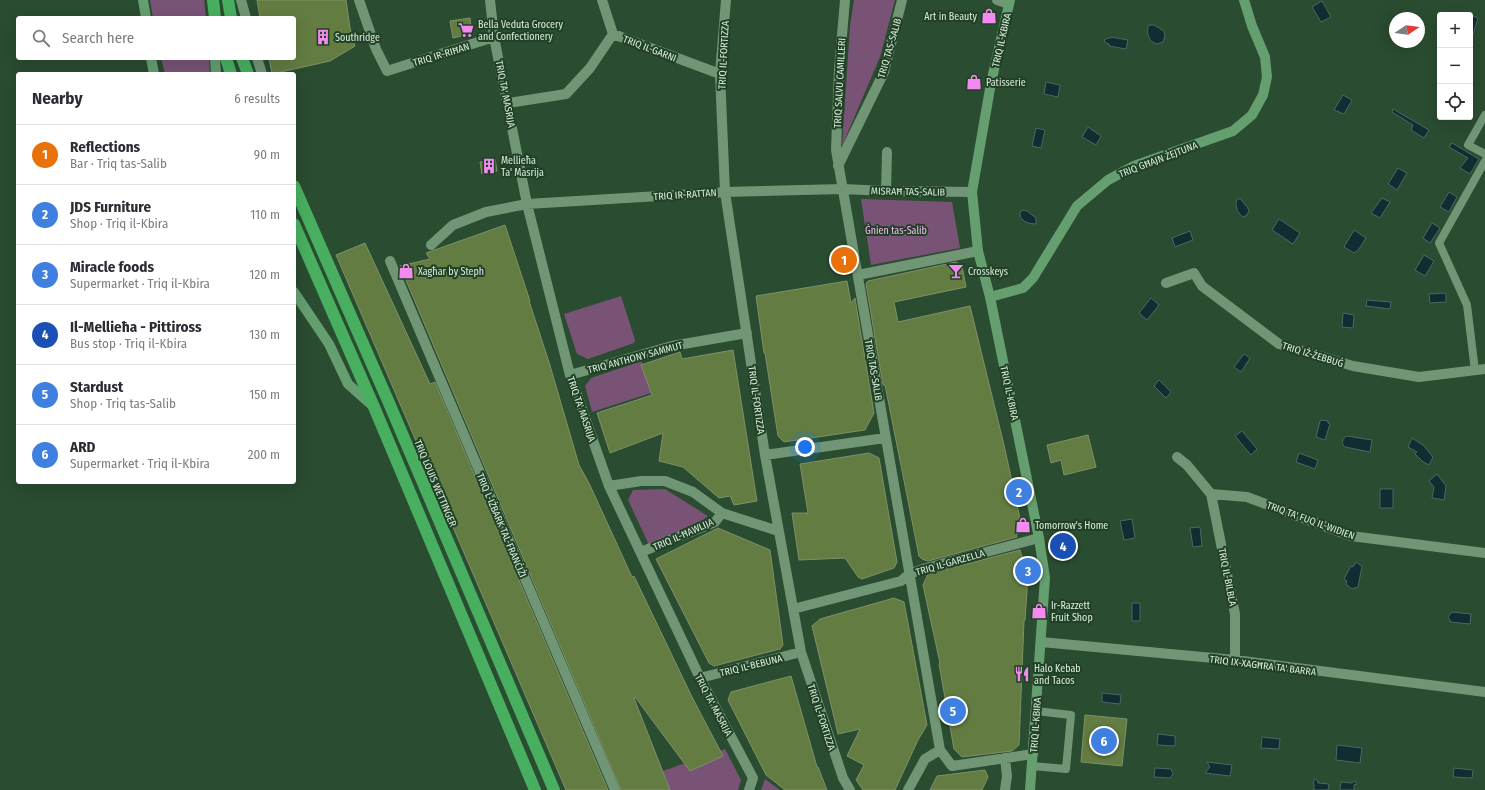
<!DOCTYPE html>
<html lang="en">
<head>
<meta charset="utf-8">
<style>
  :root { --surface:#fff; --page:#f7f7f7; --text:#2b2b33; --muted:#7c7c81; --line:#e1e1e2; --accent:#855588 }
  body { margin:0; font-family:"Fira Sans Condensed",sans-serif; background:var(--page); color:var(--text) }
  .controls { position:absolute; right:12px; top:12px; display:grid; overflow:hidden; border-radius:4px; box-shadow:0 4px 16px #0002 }
  .controls button { width:36px; height:36px; display:grid; place-items:center; padding:0; border:0; border-bottom:1px solid var(--line); background:var(--surface); color:var(--text); font:20px sans-serif }
  .compass { position:absolute; left:1389px; top:12px; width:36px; height:36px; border-radius:50%; background:var(--surface); box-shadow:0 4px 16px #0002; rotate:77deg }
  .you { position:absolute; left:805px; top:447px; width:14px; height:14px; margin:-10px; border:3px solid #fff; border-radius:50%; background:#1a73e8; box-shadow:0 0 0 6px #1a73e833 }
  .badge { display:grid; place-items:center; width:26px; height:26px; border-radius:50%; background:var(--accent); color:#fff; font-size:13px; font-weight:700 }
  .pin { position:absolute; translate:-50% -50%; border:2px solid #fff; box-shadow:0 1px 4px #0006 }
  .list { margin:0; padding:0; list-style:none }
  h2 { display:flex; justify-content:space-between; align-items:center; height:52px; margin:0; padding:0 16px; font-size:17px }
  h2 small { font-size:13px; font-weight:400; color:var(--muted) }
  .list li { display:grid; grid-template-columns:26px 1fr auto; gap:12px; align-items:center; box-sizing:border-box; height:60px; padding:0 16px; border-top:1px solid var(--line) }
  .list b { display:block; font-size:15px; white-space:nowrap }
  .list p { margin:0; font-size:13px; white-space:nowrap; color:var(--muted) }
  .list em { font-size:13px; font-style:normal; color:var(--muted) }
  .icon { flex:none; width:22px; height:22px; fill:none; stroke:currentColor; stroke-width:2; stroke-linecap:round; stroke-linejoin:round }
  .map { position:relative; flex:none; width:1485px; height:790px; overflow:hidden }
  .search { position:absolute; background:var(--surface); box-shadow:0 4px 16px #0002; left:16px; top:16px; width:280px; height:44px; display:flex; align-items:center; gap:10px; box-sizing:border-box; padding:0 14px; border-radius:4px; color:var(--muted); font-size:15px }
  .panel { position:absolute; background:var(--surface); box-shadow:0 4px 16px #0002; left:16px; top:72px; width:280px; height:412px; border-radius:4px }
  .map>svg:first-child { display:block }
  .green { fill:#785376 }
  .water { fill:#112d32; stroke:#4d6765 }
  .building { fill:#627c42; stroke:#7e9169 }
  .lines { fill:none; stroke-linecap:round; stroke-linejoin:round }
  .lane { stroke:#719676; stroke-width:8 }
  .street { stroke:#719676; stroke-width:10 }
  .secondary { stroke:#659e6f; stroke-width:10 }
  .highway { stroke:#48af60; stroke-width:12 }
  .labels { text-anchor:middle; stroke-width:4; stroke-linejoin:round; paint-order:stroke }
  .poi-label { font-size:10px; fill:#daeddc; stroke:#204126; text-anchor:start }
  .street-label { font-size:10px; fill:#daeddc; stroke:#204126 }
  .park-label { font-size:10px; fill:#ffb8fa; stroke:#204126 }
</style>
</head>
<body>
<div class="map">
<svg width="1485" height="790" viewBox="0 0 1485 790">
  <rect width="100%" height="100%" fill="#2a4c30"/>
  <!-- green -->
  <path class="green" d="M150,0H204L206,18H153Z
    M854,0H895L880,57L842,146L850,26Z
    M161,58H209L210,74H165Z
    M861,199L952,202L960,248L871,265Z
    M621,296L635,340L634,343L588,359L577,354L564,314Z
    M642,361L651,393L592,412L585,386L591,378Z
    M665,489L708,516L695,527L650,547L628,500L633,490Z
    M725,749L741,780L738,790H670L663,771Z
    M765,779L780,790H761Z"/>
  <!-- water -->
  <path class="water" d="M1322,1L1331,17L1321,22L1312,7Z
    M1470,15L1478,18L1472,38L1470,37Z
    M1151,25H1154L1164,31L1165,36L1163,42L1157,44C1148,41 1147,35 1148,26Z
    M1111,37L1128,40L1126,49L1109,46V44L1106,43L1104,40L1108,38H1111Z
    M1046,82L1060,85L1058,97L1044,94Z
    M1343,95L1352,100L1344,114L1334,110Z
    M1393,109L1429,130L1424,138L1411,130L1413,125L1392,112Z
    M1088,127L1101,136L1096,145L1082,137Z
    M1036,128L1045,130L1041,148L1032,146Z
    M1452,143L1479,159L1470,174L1460,168L1468,158L1449,147Z
    M1398,168L1407,173L1397,190L1388,184Z
    M1449,192L1457,197L1449,212L1440,207Z
    M1382,198L1390,202L1380,218L1371,213Z
    M1238,199H1241C1243,204 1248,206 1249,211L1247,215L1243,217C1238,213 1236,209 1236,202Z
    M1023,210L1027,211L1036,218V224C1028,224 1019,221 1020,212Z
    M1279,219L1300,233L1293,244L1272,230Z
    M1432,223L1440,228L1430,243L1423,238Z
    M1354,230L1366,238L1359,249L1354,253L1344,247Z
    M1190,231L1193,240L1175,247L1172,238Z
    M1424,255L1434,261L1425,276L1415,270Z
    M1446,293V302L1430,303L1429,294Z
    M1151,298L1159,305L1147,320L1139,313Z
    M1367,300L1391,302L1390,309L1366,306Z
    M1343,313L1354,315L1353,328L1342,327Z
    M1244,354L1250,358L1241,372L1234,367Z
    M1159,380L1171,392L1166,398L1154,386Z
    M1322,420L1328,421V423L1330,424L1325,440L1316,437L1320,421Z
    M1242,431L1257,449L1251,455L1235,436Z
    M1347,436L1372,440L1370,452L1345,447C1341,444 1342,438 1347,436Z
    M1412,438L1423,445L1433,457L1429,465L1422,461L1415,454L1417,452L1408,447Z
    M1299,453L1318,460L1315,469L1296,462Z
    M1437,474L1446,486L1444,500L1432,498L1434,487L1429,481Z
    M1380,489H1393V508H1380Z
    M1132,519L1135,538L1124,540L1120,521Z
    M1200,527L1202,546L1193,547L1190,528Z
    M1356,562L1362,566L1358,587L1352,589L1346,584L1347,581L1344,579L1351,566L1353,567Z
    M1132,603H1140V621H1132Z
    M1452,612L1471,614L1470,624L1451,622L1448,617Z
    M1102,693L1121,695L1120,704L1102,702Z
    M1158,734L1175,736V746L1157,745Z
    M1262,737L1280,739L1279,749L1261,748Z
    M1337,745L1362,748L1360,763L1336,760Z
    M1207,762L1232,765L1230,776L1205,773L1210,767Z
    M1155,768L1171,769L1173,774L1170,778L1154,777Z
    M1454,768L1473,770L1472,778L1453,777Z
    M1315,779L1317,780L1318,783L1329,784L1328,790H1314V785L1313,782Z
    M1355,781L1357,784L1354,785V790H1341L1340,788L1341,782L1352,783Z"/>
  <!-- building -->
  <path class="building" d="M257,0H346L350,28L355,46L330,61L272,74L269,58H294V18H260Z
    M470,18L471,26L466,35L453,38L450,21Z
    M495,159L497,171L482,174L480,162Z
    M505,225L530,301H529L549,362L579,465L589,483L632,577L634,576L692,697L723,756L690,771L635,697L634,698L670,790H621L400,266L430,259L426,253Z
    M365,243L430,384L435,382L608,790H566L336,255Z
    M956,262L962,266L966,287L894,302L898,322L970,306L1004,445L1021,523L1019,533L1016,535L1017,537L928,561L922,559L919,556L885,385H883L866,284L868,281Z
    M847,281L851,303L855,298L874,413L865,430L784,442L778,436L765,353H764L756,296Z
    M733,350L757,501L734,505L730,496L719,498L683,467L659,461L663,433L610,453L597,413L652,395L641,365L680,352L682,359Z
    M1088,435L1096,467L1064,475L1061,460L1051,463L1047,445Z
    M869,453L879,458L897,562L894,568L862,579L858,577L845,558L799,560L792,513H808L800,464Z
    M718,528L770,550L783,645L780,649L714,666L709,663L656,559Z
    M1020,550L1028,576L1025,620L1024,621L1019,745L1012,751L962,757L954,749L939,664L940,663L923,585L928,574Z
    M894,598L904,602L927,725L918,740L895,790H863L856,780L864,765L847,756L860,729L838,734L812,626L820,619Z
    M791,676L817,767H818L827,790H785L766,775L728,700L731,692Z
    M1085,715L1127,719L1122,766L1081,762Z
    M985,770L988,777L982,790H930L937,776Z"/>
  <g class="lines">
    <!-- lane -->
    <path class="lane" d="M1485,115L1468,145L1485,154
      M1475,371L1467,305L1439,243L1485,161
      M1032,766L1066,769L1071,715L1036,711"/>
    <!-- street -->
    <path class="street" d="M241,0L246,18
      M359,0L376,49L387,71L494,37
      M490,0L494,37L527,204L570,375L609,486L700,678L753,778L749,790
      M602,0L613,34L720,74
      M726,0L720,74L725,192L765,455L801,652L843,778L850,790
      M845,0L839,70L836,150L940,750L952,766L1033,754
      M997,0L1009,4
      M257,58L262,74
      M508,103L566,94L590,68L613,34
      M838,166L884,72L902,0
      M886,191L887,152
      M431,245L453,225L486,212L527,204L725,192L843,189L886,191L972,192
      M390,261L615,790
      M858,275L978,251
      M1166,283L1194,273L1202,286L1279,344L1353,366L1419,377L1485,369
      M570,375L672,346L747,333
      M765,455L885,438
      M1177,457L1187,465L1211,494L1247,497L1351,536L1485,553
      M609,486L641,481H665L693,492L722,513L778,531
      M1211,494L1235,614V660
      M641,552L715,522L722,513
      M793,609L901,581L909,574L926,568L1039,538
      M1041,642L1235,660L1485,692
      M700,678L801,652
      M908,790L925,759L940,750
      M1005,790L1007,776L1005,758"/>
    <!-- secondary -->
    <path class="secondary" d="M143,0L146,18
      M1010,0L991,83L972,192L978,251L990,297L1039,538L1045,578L1030,790
      M151,58L154,74
      M215,58L216,74
      M294,292L329,344L348,384L374,407
      M990,297L1023,288L1033,278L1077,206L1108,180L1134,166L1233,131L1252,115L1263,95L1267,77L1265,57L1252,26L1244,0"/>
    <!-- highway -->
    <path class="highway" d="M213,0L215,18
      M228,0L231,18
      M226,58L231,74
      M242,58L248,74
      M294,186L389,403L554,790
      M294,224L374,407L535,790"/>
  </g>
  <!-- icons -->
  <defs>
    <symbol id="shop-bare" viewBox="-9 -9 18 18"><path d="M-5-2.5h2.3a2.7 3.5 0 0 1 5.4 0H5L5.5 6h-11ZM-1.5-2.5h3a1.5 2.3 0 0 0-3 0Z" fill="#f489f0" stroke="#204126" stroke-width="2.5" paint-order="stroke"/></symbol>
    <symbol id="supermarket-bare" viewBox="-9 -9 18 18"><path d="M-6-5.5h2.5l.6 2H6L4.5 2H-2.5L-4.4-4H-6ZM-1.5 3.2a1.3 1.3 0 1 0 .1 0ZM3 3.2a1.3 1.3 0 1 0 .1 0Z" fill="#f489f0" stroke="#204126" stroke-width="2.5" paint-order="stroke"/></symbol>
    <symbol id="building-bare" viewBox="-9 -9 18 18"><path d="M-4-6H4V6H1V3H-1V6H-4ZM-2.5-4.3h1.7v1.8h-1.7ZM.8-4.3h1.7v1.8H.8ZM-2.5-1h1.7V.8h-1.7ZM.8-1h1.7V.8H.8Z" fill="#f489f0" stroke="#204126" stroke-width="2.5" paint-order="stroke"/></symbol>
    <symbol id="bar-bare" viewBox="-9 -9 18 18"><path d="M-6-5H6L.8 .8V4.5H3.5V6h-7V4.5H-.8V.8Z" fill="#f489f0" stroke="#204126" stroke-width="2.5" paint-order="stroke"/></symbol>
    <symbol id="restaurant-bare" viewBox="-9 -9 18 18"><path d="M-5-6h1v4h1v-4h1v4h1v-4h1v5L-1.5 .5V6h-2V.5L-5-1ZM5-6V6H3V1.5H1.5Q1.5-4 5-6Z" fill="#f489f0" stroke="#204126" stroke-width="2.5" paint-order="stroke"/></symbol>
  </defs>
  <g fill-rule="evenodd">
    <use href="#shop-bare" x="978" y="5" width="22" height="22"/>
    <use href="#supermarket-bare" x="455" y="19" width="22" height="22"/>
    <use href="#building-bare" x="312" y="26" width="22" height="22"/>
    <use href="#shop-bare" x="963" y="71" width="22" height="22"/>
    <use href="#building-bare" x="478" y="155" width="22" height="22"/>
    <use href="#shop-bare" x="395" y="260" width="22" height="22"/>
    <use href="#bar-bare" x="945" y="260" width="22" height="22"/>
    <use href="#shop-bare" x="1012" y="514" width="22" height="22"/>
    <use href="#shop-bare" x="1028" y="600" width="22" height="22"/>
    <use href="#restaurant-bare" x="1011" y="663" width="22" height="22"/>
  </g>
  <g class="labels">
    <!-- poi labels -->
    <g class="poi-label">
      <text x="977" y="20" text-anchor="end">Art in Beauty</text>
      <text x="478" y="28">Bella Veduta Grocery<tspan x="478" dy="12">and Confectionery</tspan></text>
      <text x="335" y="41">Southridge</text>
      <text x="986" y="86">Patisserie</text>
      <text x="501" y="164">Mellieħa<tspan x="501" dy="12">Ta' Masrija</tspan></text>
      <text x="418" y="275">Xagħar by Steph</text>
      <text x="968" y="275">Crosskeys</text>
      <text x="1035" y="529">Tomorrow's Home</text>
      <text x="1051" y="609">Ir-Razzett<tspan x="1051" dy="12">Fruit Shop</tspan></text>
      <text x="1034" y="672">Halo Kebab<tspan x="1034" dy="12">and Tacos</tspan></text>
    </g>
    <!-- street labels -->
    <g class="street-label">
      <text transform="translate(1001 40) rotate(-77)" y="4">TRIQ IL-KBIRA</text>
      <text transform="translate(650 48) rotate(21)" y="4">TRIQ IL-GARNI</text>
      <text transform="translate(889 48) rotate(-74)" y="4">TRIQ TAS-SALIB</text>
      <text transform="translate(441 54) rotate(-17)" y="4">TRIQ IR-RIĦAN</text>
      <text transform="translate(723 55) rotate(-87)" y="4">TRIQ IL-FORTIZZA</text>
      <text transform="translate(839 83) rotate(-87)" y="4">TRIQ SALVU CAMILLERI</text>
      <text transform="translate(506 94) rotate(79)" y="4">TRIQ TA' MASRIJA</text>
      <text transform="translate(1158 159) rotate(-21)" y="4">TRIQ GĦAJN ŻEJTUNA</text>
      <text transform="translate(908 191) rotate(1)" y="4">MISRAĦ TAS-SALIB</text>
      <text transform="translate(685 194) rotate(-4)" y="4">TRIQ IR-RATTAN</text>
      <text transform="translate(1313 354) rotate(17)" y="4">TRIQ IŻ-ŻEBBUĠ</text>
      <text transform="translate(635 357) rotate(-15)" y="4">TRIQ ANTHONY SAMMUT</text>
      <text transform="translate(874 370) rotate(80)" y="4">TRIQ TAS-SALIB</text>
      <text transform="translate(1010 393) rotate(78)" y="4">TRIQ IL-KBIRA</text>
      <text transform="translate(757 400) rotate(82)" y="4">TRIQ IL-FORTIZZA</text>
      <text transform="translate(582 409) rotate(71)" y="4">TRIQ TA' MASRIJA</text>
      <text transform="translate(436 483) rotate(67)" y="4">TRIQ LOUIS WETTINGER</text>
      <text transform="translate(1311 520) rotate(20)" y="4">TRIQ TA' FUQ IL-WIDIEN</text>
      <text transform="translate(502 525) rotate(67)" y="4">TRIQ L-IŻBARK TAL-FRANĊIŻI</text>
      <text transform="translate(683 534) rotate(-24)" y="4">TRIQ IL-ĦAWLIJA</text>
      <text transform="translate(950 562) rotate(-16)" y="4">TRIQ IL-GARZELLA</text>
      <text transform="translate(1228 577) rotate(79)" y="4">TRIQ IL-BILBLA</text>
      <text transform="translate(751 665) rotate(-14)" y="4">TRIQ IL-BEBUNA</text>
      <text transform="translate(1263 665) rotate(7)" y="4">TRIQ IX-XAGĦRA TA' BARRA</text>
      <text transform="translate(714 705) rotate(62)" y="4">TRIQ TA' MASRIJA</text>
      <text transform="translate(822 717) rotate(72)" y="4">TRIQ IL-FORTIZZA</text>
      <text transform="translate(1035 725) rotate(-86)" y="4">TRIQ IL-KBIRA</text>
    </g>
    <!-- park labels -->
    <g class="park-label">
      <text x="896" y="234">Ġnien tas-Salib</text>
    </g>
  </g>
</svg>
<div class="controls">
<button>+</button>
<button>−</button>
<button><svg class="icon" aria-label="locate" viewBox="0 0 24 24"><circle cx="12" cy="12" r="6"/><path d="M12 2v4M12 18v4M2 12h4M18 12h4"/></svg></button>
</div>
<svg class="compass" viewBox="-18 -18 36 36"><path d="M0-13l5 13h-10z" fill="#e53935"/><path d="M0 13l5-13h-10z" fill="#7c7c81"/></svg>
<div class="you"></div>
<div class="pin badge" style="left:844px;top:260px;background:#e8710a">1</div>
<div class="pin badge" style="left:1019px;top:492px;background:#3f7fe0">2</div>
<div class="pin badge" style="left:1028px;top:571px;background:#3f7fe0">3</div>
<div class="pin badge" style="left:1063px;top:546px;background:#1a4fb4">4</div>
<div class="pin badge" style="left:953px;top:711px;background:#3f7fe0">5</div>
<div class="pin badge" style="left:1104px;top:741px;background:#3f7fe0">6</div>
<div class="search"><svg class="icon" aria-label="search" viewBox="0 0 24 24"><circle cx="10" cy="10" r="6"/><path d="M15 15l6 6"/></svg>Search here</div>
<section class="panel">
<h2>Nearby<small>6 results</small></h2>
<ul class="list">
<li><span class="badge" style="background:#e8710a">1</span><div><b>Reflections</b><p>Bar · Triq tas-Salib</p></div><em>90 m</em></li>
<li><span class="badge" style="background:#3f7fe0">2</span><div><b>JDS Furniture</b><p>Shop · Triq il-Kbira</p></div><em>110 m</em></li>
<li><span class="badge" style="background:#3f7fe0">3</span><div><b>Miracle foods</b><p>Supermarket · Triq il-Kbira</p></div><em>120 m</em></li>
<li><span class="badge" style="background:#1a4fb4">4</span><div><b>Il-Mellieħa - Pittiross</b><p>Bus stop · Triq il-Kbira</p></div><em>130 m</em></li>
<li><span class="badge" style="background:#3f7fe0">5</span><div><b>Stardust</b><p>Shop · Triq tas-Salib</p></div><em>150 m</em></li>
<li><span class="badge" style="background:#3f7fe0">6</span><div><b>ARD</b><p>Supermarket · Triq il-Kbira</p></div><em>200 m</em></li>
</ul>
</section>
</div>
</body>
</html>
